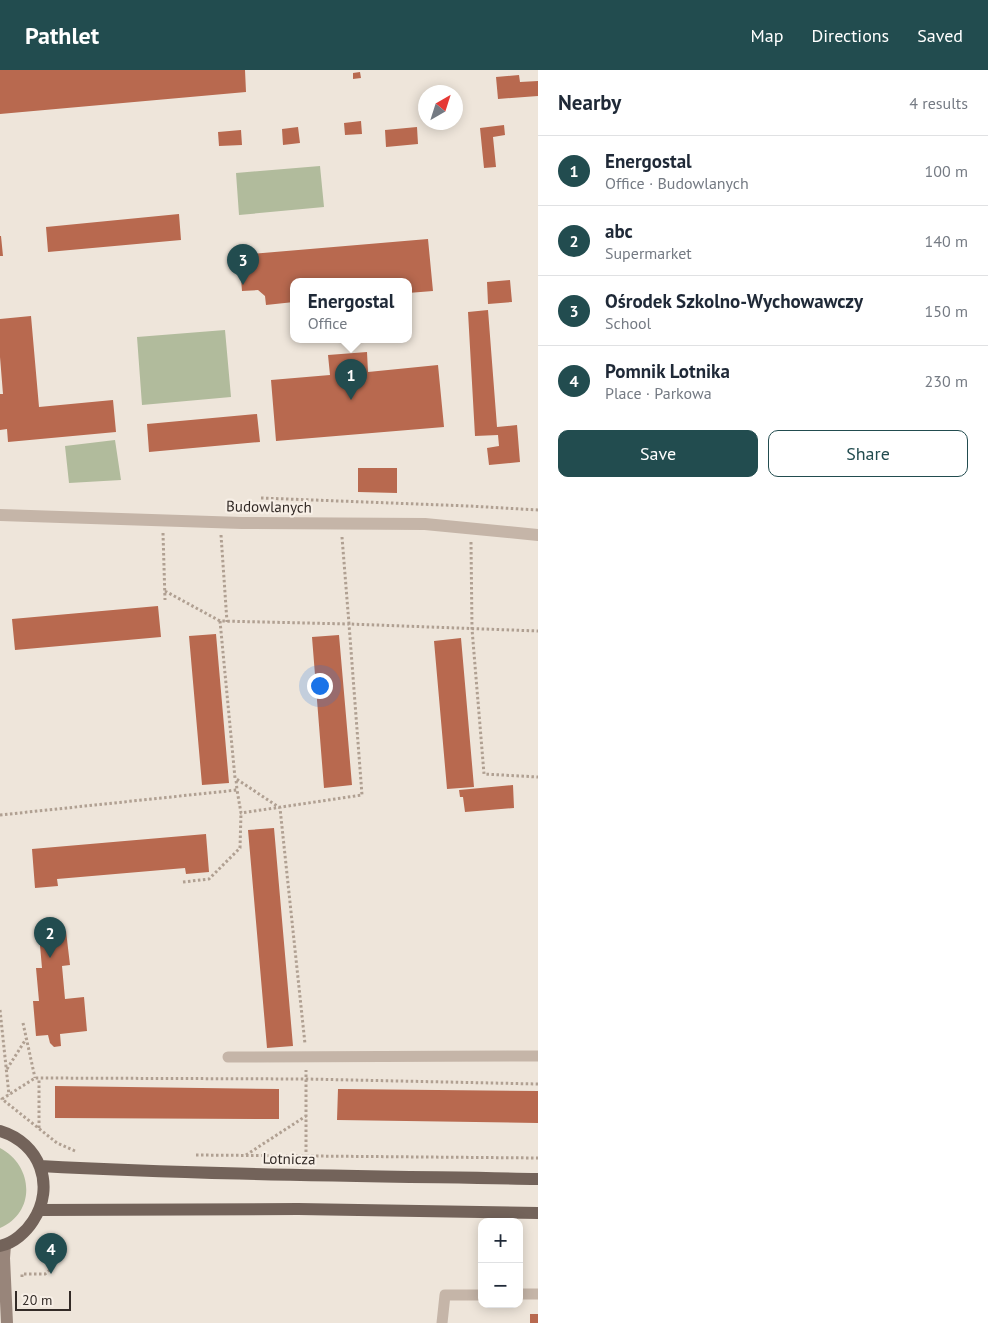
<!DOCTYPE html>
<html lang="en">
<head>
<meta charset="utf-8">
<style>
  :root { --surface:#fff; --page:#f2f2f3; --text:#1f2937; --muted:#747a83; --line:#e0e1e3; --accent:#224c4f }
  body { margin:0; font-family:"PT Sans",sans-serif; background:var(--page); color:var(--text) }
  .controls { position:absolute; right:15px; bottom:15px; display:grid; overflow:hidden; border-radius:10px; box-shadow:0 2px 12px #0003 }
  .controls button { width:45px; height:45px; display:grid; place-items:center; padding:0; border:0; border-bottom:1px solid var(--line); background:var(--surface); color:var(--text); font:25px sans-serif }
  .compass { position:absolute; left:418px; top:15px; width:45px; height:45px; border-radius:50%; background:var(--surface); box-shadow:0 2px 12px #0003; rotate:39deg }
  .scale { position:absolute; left:15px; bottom:12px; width:56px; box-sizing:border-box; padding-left:5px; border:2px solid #332b27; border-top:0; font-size:14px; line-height:18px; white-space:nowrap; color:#332b27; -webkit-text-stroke:4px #f7efe6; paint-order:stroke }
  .you { position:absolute; left:319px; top:615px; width:18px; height:18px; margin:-12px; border:4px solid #fff; border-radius:50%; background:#1a73e8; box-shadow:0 0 0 8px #1a73e833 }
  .badge { display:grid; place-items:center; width:32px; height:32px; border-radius:50%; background:var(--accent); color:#fff; font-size:16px; font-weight:700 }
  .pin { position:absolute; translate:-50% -41px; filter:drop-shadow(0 1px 2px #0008) }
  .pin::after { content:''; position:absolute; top:26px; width:18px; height:15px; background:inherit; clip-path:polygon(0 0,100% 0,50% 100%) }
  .popup { position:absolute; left:290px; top:208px; width:122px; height:65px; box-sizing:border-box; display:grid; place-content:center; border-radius:10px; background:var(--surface); filter:drop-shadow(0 1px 4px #0005); font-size:16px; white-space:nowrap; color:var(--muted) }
  .popup b { font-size:19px; color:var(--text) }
  .popup::after { content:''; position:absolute; left:50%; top:100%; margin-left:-10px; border:10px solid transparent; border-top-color:var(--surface) }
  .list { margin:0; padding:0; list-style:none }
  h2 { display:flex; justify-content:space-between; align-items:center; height:65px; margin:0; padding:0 20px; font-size:21px }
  h2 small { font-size:16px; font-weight:400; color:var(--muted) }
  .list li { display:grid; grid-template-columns:32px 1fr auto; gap:15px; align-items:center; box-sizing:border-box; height:70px; padding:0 20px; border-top:1px solid var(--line) }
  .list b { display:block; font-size:19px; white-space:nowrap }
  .list p { margin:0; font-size:16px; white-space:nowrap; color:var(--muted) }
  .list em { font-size:16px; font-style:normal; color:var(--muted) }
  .actions { display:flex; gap:10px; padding:15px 20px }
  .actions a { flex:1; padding:11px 0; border:1px solid var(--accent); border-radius:10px; text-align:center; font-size:18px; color:var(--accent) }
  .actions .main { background:var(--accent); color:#fff }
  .map { position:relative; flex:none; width:538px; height:1253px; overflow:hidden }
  header { display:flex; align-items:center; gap:30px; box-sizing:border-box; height:70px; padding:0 25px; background:var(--accent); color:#fff }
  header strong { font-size:24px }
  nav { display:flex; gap:28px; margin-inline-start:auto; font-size:18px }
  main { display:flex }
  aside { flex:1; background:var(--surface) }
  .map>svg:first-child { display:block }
  .green { fill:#b1bb9c }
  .building { fill:#b8694f }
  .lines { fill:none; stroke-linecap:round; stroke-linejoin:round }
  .path { stroke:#b0a092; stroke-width:3; stroke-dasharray:2.5 2.5; stroke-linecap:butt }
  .lane { stroke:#c5b5a8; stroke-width:11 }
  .street { stroke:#c5b5a8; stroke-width:12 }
  .secondary { stroke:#98857a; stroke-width:12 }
  .primary { stroke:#73635a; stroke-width:12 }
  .labels { text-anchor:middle; stroke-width:4.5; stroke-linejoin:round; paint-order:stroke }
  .street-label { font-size:15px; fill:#332b27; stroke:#f7efe6 }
</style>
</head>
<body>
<header>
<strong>Pathlet</strong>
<nav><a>Map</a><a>Directions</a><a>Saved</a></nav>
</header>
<main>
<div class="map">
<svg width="538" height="1253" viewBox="0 0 538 1253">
  <rect width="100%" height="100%" fill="#eee5da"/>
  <!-- green -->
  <path class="green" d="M320,96L324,137L239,145L236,103Z
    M225,260L231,327L142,335L137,267Z
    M115,370L121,410L69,413L65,376Z
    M0,1078C33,1095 37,1142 0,1158Z"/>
  <!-- building -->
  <path class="building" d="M0,0H245L246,22L0,44Z
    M360,2L361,8L353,9V3Z
    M519,5L520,12L538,11V26L498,29L496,7Z
    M361,51L362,64L345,65L344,53Z
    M504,55L505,65L493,67L496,97L484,98L480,58Z
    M298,57L300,73L283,75L282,59Z
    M417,57L418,74L386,77L385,60Z
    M241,60L242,75L219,76L218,62Z
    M179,144L181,170L48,182L46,157Z
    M0,166H1L3,186H0Z
    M428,169L433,221L408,223V211H294V232L266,235L265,226L258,220L242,221L239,185Z
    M510,210L512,232L488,234L487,212Z
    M488,240L497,357L517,355L520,392L489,395L487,378L499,376L498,365L475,366L468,242Z
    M31,246L39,337L113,330L116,362L8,372L7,359L0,360V324H3L0,287V249Z
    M367,282L368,302L438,295L444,357L276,371L271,310L330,305L328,285Z
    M257,344L260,372L149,382L147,354Z
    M358,398H397V423L358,422Z
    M158,536L161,567L15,580L12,549Z
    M216,564L229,713L202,715L189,566Z
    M339,565L352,715L324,718L312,567Z
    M461,568L474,717L447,719L434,571Z
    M513,715L514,738L465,742L463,727H460L459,720Z
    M274,758L293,976L267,978L248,760Z
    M206,764L209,802L186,804L185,798L57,809L58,816L35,818L32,779Z
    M66,861L70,895L62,896L65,929L84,927L87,961L60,964L61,976L54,977L50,973L48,965L36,966L33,931H39L36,898H42L39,864Z
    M55,1016L279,1019V1049L55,1048Z
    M338,1019L538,1021V1053L337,1050Z
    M530,1244H538V1253H530Z"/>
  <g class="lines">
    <!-- path -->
    <path class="path" d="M261,428L469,436L538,440
      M163,463L165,530
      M221,465L227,552
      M342,467L349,554L538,561
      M471,472L472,559L484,704L538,707
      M165,521L220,551L349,554L362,725L241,743L237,720
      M220,551L235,708L280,738L305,974
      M0,745L237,720L236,709
      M183,812L209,809L240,778L241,743
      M0,940L9,1025
      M23,953L35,1008
      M7,999L26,969
      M39,1058V1008
      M75,1081L57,1073L2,1029L35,1008L306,1009L538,1014
      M196,1085L538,1088
      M246,1085L306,1046
      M306,1087V1000
      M22,1207V1204H45L51,1199L49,1168"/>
    <!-- lane -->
    <path class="lane" d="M228,987L538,986
      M519,1224H538
      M442,1253L445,1225H482"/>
    <!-- street -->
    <path class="street" d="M0,445L242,453L425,454L538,465"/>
    <!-- secondary -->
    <path class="secondary" d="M5,1175L4,1188L7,1253"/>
    <!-- primary -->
    <path class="primary" d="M0,1061C40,1073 56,1116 33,1151C26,1162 14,1173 0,1176
      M40,1096C206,1105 372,1106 538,1109
      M40,1140L298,1139L538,1143"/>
  </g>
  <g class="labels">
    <!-- street labels -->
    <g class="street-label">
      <text transform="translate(269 437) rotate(1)" y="5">Budowlanych</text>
      <text transform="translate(289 1089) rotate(1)" y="5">Lotnicza</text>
    </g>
  </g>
</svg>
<div class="controls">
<button>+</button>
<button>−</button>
</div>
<svg class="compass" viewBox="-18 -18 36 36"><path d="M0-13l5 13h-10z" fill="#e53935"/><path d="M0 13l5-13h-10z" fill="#747a83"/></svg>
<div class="scale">20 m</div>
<div class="you"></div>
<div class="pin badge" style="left:351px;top:330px">1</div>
<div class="popup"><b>Energostal</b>Office</div>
<div class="pin badge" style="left:50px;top:888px">2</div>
<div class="pin badge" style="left:243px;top:215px">3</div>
<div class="pin badge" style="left:51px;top:1204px">4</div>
</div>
<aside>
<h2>Nearby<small>4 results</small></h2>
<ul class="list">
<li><span class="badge">1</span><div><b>Energostal</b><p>Office · Budowlanych</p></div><em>100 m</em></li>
<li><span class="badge">2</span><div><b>abc</b><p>Supermarket</p></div><em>140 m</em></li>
<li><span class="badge">3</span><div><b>Ośrodek Szkolno-Wychowawczy</b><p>School</p></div><em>150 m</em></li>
<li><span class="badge">4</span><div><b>Pomnik Lotnika</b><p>Place · Parkowa</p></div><em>230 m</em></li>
</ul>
<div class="actions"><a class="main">Save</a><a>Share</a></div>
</aside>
</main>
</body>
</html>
